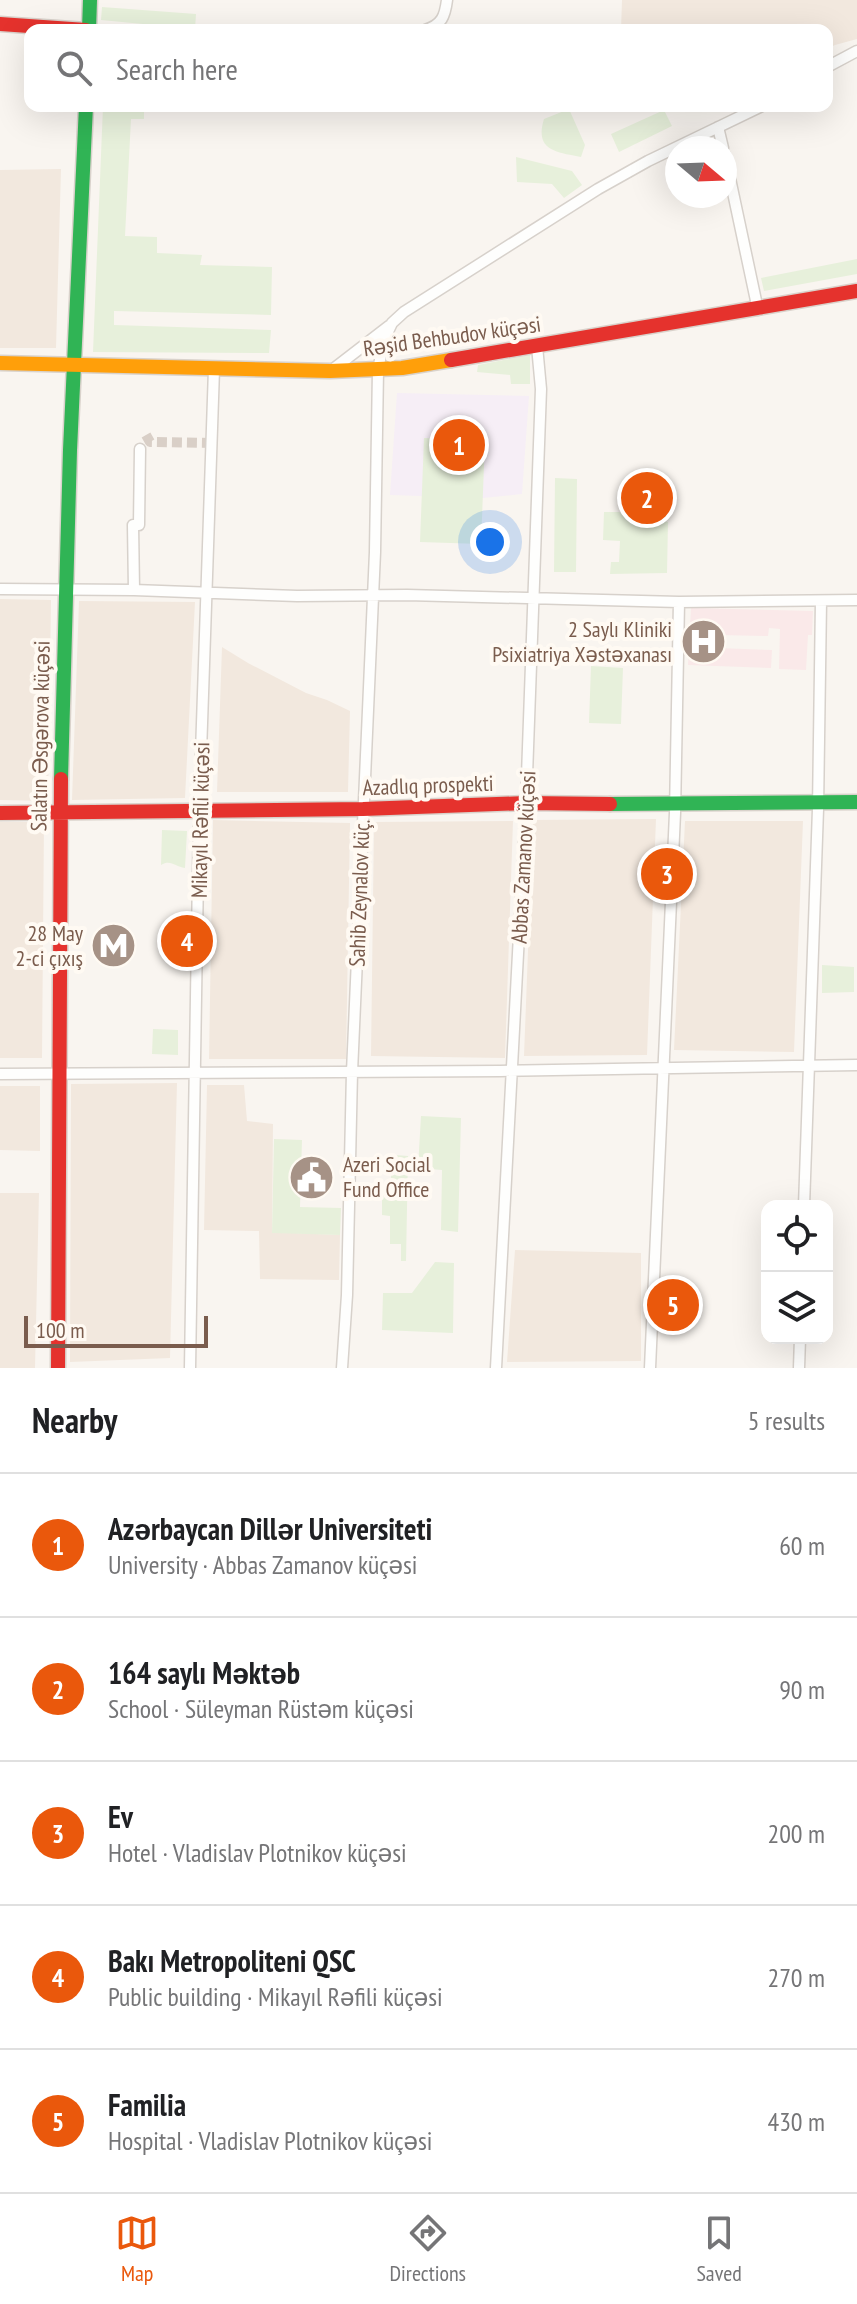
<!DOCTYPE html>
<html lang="en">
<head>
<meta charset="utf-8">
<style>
  :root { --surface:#fff; --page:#f6f6f6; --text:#202124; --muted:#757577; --line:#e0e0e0; --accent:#ea580c }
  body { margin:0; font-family:"PT Sans Narrow",sans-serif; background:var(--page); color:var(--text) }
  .controls { position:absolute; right:24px; bottom:24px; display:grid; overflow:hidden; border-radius:16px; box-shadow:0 8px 32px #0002 }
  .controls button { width:72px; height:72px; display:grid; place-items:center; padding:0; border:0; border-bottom:2px solid var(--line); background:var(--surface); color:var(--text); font:40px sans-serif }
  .compass { position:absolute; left:665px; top:136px; width:72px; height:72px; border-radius:50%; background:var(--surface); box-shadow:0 8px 32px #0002; rotate:109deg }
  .scale { position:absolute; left:24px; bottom:20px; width:184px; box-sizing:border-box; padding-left:8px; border:4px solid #7a5c4d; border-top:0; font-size:22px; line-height:28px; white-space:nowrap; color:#7a5c4d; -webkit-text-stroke:6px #fffaf3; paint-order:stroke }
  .you { position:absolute; left:490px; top:542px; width:28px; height:28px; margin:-20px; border:6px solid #fff; border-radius:50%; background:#1a73e8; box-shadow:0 0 0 12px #1a73e833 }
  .badge { display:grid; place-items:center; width:52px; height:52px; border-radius:50%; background:var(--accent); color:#fff; font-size:26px; font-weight:700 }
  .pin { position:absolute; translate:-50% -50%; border:4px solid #fff; box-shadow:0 2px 8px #0006 }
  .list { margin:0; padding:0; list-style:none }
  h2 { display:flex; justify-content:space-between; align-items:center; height:104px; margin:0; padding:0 32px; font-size:34px }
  h2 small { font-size:26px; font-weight:400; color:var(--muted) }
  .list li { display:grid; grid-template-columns:52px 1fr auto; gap:24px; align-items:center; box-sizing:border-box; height:144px; padding:0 32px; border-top:2px solid var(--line) }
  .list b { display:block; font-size:30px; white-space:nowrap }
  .list p { margin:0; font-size:26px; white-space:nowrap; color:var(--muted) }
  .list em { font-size:26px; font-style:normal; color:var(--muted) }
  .icon { flex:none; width:44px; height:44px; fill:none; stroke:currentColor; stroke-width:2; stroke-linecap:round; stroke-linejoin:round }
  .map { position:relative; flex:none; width:857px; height:1368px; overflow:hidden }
  .search { position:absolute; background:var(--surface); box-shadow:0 8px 32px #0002; left:24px; right:24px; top:24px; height:88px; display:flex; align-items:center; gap:20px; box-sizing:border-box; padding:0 28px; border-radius:16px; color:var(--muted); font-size:30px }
  .sheet { height:824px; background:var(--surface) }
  nav { display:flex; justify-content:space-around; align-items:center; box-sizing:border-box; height:112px; border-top:2px solid var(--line); background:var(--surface); font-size:22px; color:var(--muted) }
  nav a { display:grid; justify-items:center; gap:4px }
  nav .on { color:var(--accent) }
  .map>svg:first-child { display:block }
  .residential { fill:#f2e8de }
  .education { fill:#f6eef6 }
  .medical { fill:#fae9e9 }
  .green { fill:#e7f0db }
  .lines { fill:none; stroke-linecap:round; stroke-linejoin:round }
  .street-tunnel { stroke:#d9cfc7; stroke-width:10; stroke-dasharray:10 5; stroke-linecap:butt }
  .street-casing { stroke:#d7d1cb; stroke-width:13 }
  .fast-casing { stroke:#d9d2cb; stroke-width:17 }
  .slow-casing { stroke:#d9d2cb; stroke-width:17 }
  .jam-casing { stroke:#d9d2cb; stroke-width:17 }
  .street { stroke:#fefefd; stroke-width:10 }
  .fast { stroke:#30b455; stroke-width:14 }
  .slow { stroke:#ff9f0a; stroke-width:14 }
  .jam { stroke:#e5322d; stroke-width:14 }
  .labels { text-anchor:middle; stroke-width:8; stroke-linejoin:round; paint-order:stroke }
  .street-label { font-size:22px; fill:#7a5c4d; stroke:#fffaf3 }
  .poi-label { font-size:22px; fill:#7a5c4d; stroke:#fffaf3; text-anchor:end }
</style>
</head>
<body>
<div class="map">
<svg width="857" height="1368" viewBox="0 0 857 1368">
  <rect width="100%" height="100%" fill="#f9f5f0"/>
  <!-- residential -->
  <path class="residential" d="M622,0H857V39L835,45L827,49V30H621Z
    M61,169L56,348H0V170Z
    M0,599L51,600L48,801L0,800Z
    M79,601L195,602L185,798L72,800Z
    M222,647L248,663L306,693L327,700L350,711L348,792H217Z
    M656,819L647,1055L524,1056L533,820Z
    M213,820L350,823L346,1059H209Z
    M513,821L505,1058L371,1056L374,822Z
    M685,821H803L794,1052L674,1050Z
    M0,822H44L42,1058H0Z
    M177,1083L170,1358L70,1362L71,1084Z
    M207,1085H244L247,1121L273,1124L272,1232L340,1235L339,1280L260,1279L259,1231L204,1230Z
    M0,1086H40V1151L0,1150Z
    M0,1193H39L35,1368H0Z
    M515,1250L641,1253V1361L507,1362Z"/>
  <!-- education -->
  <path class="education" d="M397,393L529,396L522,494L483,498L390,495Z"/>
  <!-- medical -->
  <path class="medical" d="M691,608L813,611L812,635H808L806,670L779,669L780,629L769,628L768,636L718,635V648L772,650L771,668L688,665Z"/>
  <!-- green -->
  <path class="green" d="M102,7L196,14L195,29L101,20Z
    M103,106H144V119H131L125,236L157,237V253L202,255L200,265L272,267L271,315L114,311V325L271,330L269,353L93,352Z
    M569,109L585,145L581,157C557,152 534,151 544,119Z
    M664,110L672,126L619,152L611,134Z
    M516,157L572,171L582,185L564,198L552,184L517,182Z
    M857,259V274L764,291L761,278Z
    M530,355V384H511L510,375L477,372L478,365Z
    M424,438L485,440L481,544L420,542Z
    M555,478L577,479L576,572H554Z
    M604,512H619L643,520L668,522L667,573L610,574L611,562H619L620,541L603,540Z
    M591,666L623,668L621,724L589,723Z
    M162,830L187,831L185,868C175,867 171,859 161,865Z
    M822,965L854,967V992L822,993Z
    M153,1029L178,1030V1055L152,1054Z
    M421,1116L461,1118L458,1232L441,1230L442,1170L418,1168Z
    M274,1139L302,1140L300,1207L341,1208L340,1235L272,1233Z
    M395,1155L408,1156L406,1261H401V1244H390V1216L382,1215V1193L391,1192V1163Z
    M435,1262L454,1263L453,1333L382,1330L383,1293H412Z"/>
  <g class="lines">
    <!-- street-tunnel -->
    <path class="street-tunnel" d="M146,435L150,442L212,443"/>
    <defs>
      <path id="street" d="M425,30C442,25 445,16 447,0
        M827,67L857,51
        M718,127L723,148
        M725,155L758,310
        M332,370L389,326
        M0,589L134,590L297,596L407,595L679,602L857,600
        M134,590L133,525H139L140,449
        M0,1074L500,1071L857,1065
        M804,1206L818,809L821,601
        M190,1368L199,812L214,369
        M342,1368L347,1295L352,1072L375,552L378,370L384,340L392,323L404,312L598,189L648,161L762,106
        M496,1368L526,803L541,389L537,346
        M650,1368L675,813L679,602
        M799,1368L800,1338"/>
      <path id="fast" d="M89,30L90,0
        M61,779L70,450L86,106
        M610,804L857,802"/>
      <path id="slow" d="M0,363L330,371L402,368L451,360"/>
      <path id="jam" d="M0,24L86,30
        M451,360L857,291
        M0,813L363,809L526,803L610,804
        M58,1368L61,779"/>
    </defs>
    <!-- street casing -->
    <use href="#street" class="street-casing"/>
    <!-- fast casing -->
    <use href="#fast" class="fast-casing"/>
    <!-- slow casing -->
    <use href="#slow" class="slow-casing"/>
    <!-- jam casing -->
    <use href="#jam" class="jam-casing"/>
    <!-- street -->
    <use href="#street" class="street"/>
    <!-- fast -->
    <use href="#fast" class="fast"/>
    <!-- slow -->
    <use href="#slow" class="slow"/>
    <!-- jam -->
    <use href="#jam" class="jam"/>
  </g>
  <!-- icons -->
  <defs>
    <symbol id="hospital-disc" viewBox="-11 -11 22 22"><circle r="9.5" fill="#a69286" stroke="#fffaf3"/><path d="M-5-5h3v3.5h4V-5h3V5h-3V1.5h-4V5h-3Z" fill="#fff"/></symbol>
    <symbol id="metro-disc" viewBox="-11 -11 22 22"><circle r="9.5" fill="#a69286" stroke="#fffaf3"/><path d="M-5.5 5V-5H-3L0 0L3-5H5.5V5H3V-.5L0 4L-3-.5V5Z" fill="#fff"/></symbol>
    <symbol id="civic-disc" viewBox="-11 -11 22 22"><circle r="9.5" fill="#a69286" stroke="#fffaf3"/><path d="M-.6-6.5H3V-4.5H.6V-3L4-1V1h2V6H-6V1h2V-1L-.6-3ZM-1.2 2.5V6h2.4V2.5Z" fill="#fff"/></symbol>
  </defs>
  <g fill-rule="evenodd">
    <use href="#hospital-disc" x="678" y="616" width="51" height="51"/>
    <use href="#metro-disc" x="88" y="920" width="51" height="51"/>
    <use href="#civic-disc" x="286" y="1152" width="51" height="51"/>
  </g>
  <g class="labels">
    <!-- street labels -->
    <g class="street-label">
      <text transform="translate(452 336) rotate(-8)" y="8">Rəşid Behbudov küçəsi</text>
      <text transform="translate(40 736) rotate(-89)" y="8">Salatın Əsgərova küçəsi</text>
      <text transform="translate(428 785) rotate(-2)" y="8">Azadlıq prospekti</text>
      <text transform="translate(200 820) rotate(-89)" y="8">Mikayıl Rəfili küçəsi</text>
      <text transform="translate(523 857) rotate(-87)" y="8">Abbas Zamanov küçəsi</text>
      <text transform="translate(359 893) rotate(-88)" y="8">Sahib Zeynalov küç.</text>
    </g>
    <!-- poi labels -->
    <g class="poi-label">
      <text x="672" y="637">2 Saylı Kliniki<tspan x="672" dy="25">Psixiatriya Xəstəxanası</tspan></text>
      <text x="83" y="941">28 May<tspan x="83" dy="25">2-ci çıxış</tspan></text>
      <text x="343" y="1172" text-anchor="start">Azeri Social<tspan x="343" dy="25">Fund Office</tspan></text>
    </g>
  </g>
</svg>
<div class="controls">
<button><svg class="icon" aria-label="locate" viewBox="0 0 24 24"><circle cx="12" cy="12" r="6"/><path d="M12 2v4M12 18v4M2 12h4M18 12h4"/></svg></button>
<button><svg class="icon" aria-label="layers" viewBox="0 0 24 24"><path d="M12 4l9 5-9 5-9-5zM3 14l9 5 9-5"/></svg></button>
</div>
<svg class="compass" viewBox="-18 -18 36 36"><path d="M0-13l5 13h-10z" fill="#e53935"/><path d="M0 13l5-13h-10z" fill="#757577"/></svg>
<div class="scale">100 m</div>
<div class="you"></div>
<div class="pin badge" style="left:459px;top:445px">1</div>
<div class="pin badge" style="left:647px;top:498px">2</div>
<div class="pin badge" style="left:667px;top:874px">3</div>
<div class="pin badge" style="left:187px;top:941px">4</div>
<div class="pin badge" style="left:673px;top:1305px">5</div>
<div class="search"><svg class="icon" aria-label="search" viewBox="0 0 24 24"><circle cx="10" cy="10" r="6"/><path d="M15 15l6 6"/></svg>Search here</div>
</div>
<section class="sheet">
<h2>Nearby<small>5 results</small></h2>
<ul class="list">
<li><span class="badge">1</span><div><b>Azərbaycan Dillər Universiteti</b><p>University · Abbas Zamanov küçəsi</p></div><em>60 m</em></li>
<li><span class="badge">2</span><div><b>164 saylı Məktəb</b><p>School · Süleyman Rüstəm küçəsi</p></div><em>90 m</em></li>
<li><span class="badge">3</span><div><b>Ev</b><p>Hotel · Vladislav Plotnikov küçəsi</p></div><em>200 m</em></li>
<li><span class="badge">4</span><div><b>Bakı Metropoliteni QSC</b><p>Public building · Mikayıl Rəfili küçəsi</p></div><em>270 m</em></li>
<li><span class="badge">5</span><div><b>Familia</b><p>Hospital · Vladislav Plotnikov küçəsi</p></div><em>430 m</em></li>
</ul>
</section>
<nav>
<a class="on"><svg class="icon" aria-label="map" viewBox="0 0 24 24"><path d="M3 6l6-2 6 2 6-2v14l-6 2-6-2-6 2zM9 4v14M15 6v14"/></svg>Map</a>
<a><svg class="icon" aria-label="directions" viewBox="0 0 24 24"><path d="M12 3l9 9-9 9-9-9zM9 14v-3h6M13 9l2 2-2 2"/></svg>Directions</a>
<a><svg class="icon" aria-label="saved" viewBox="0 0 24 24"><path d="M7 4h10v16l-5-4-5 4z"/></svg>Saved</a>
</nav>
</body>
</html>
